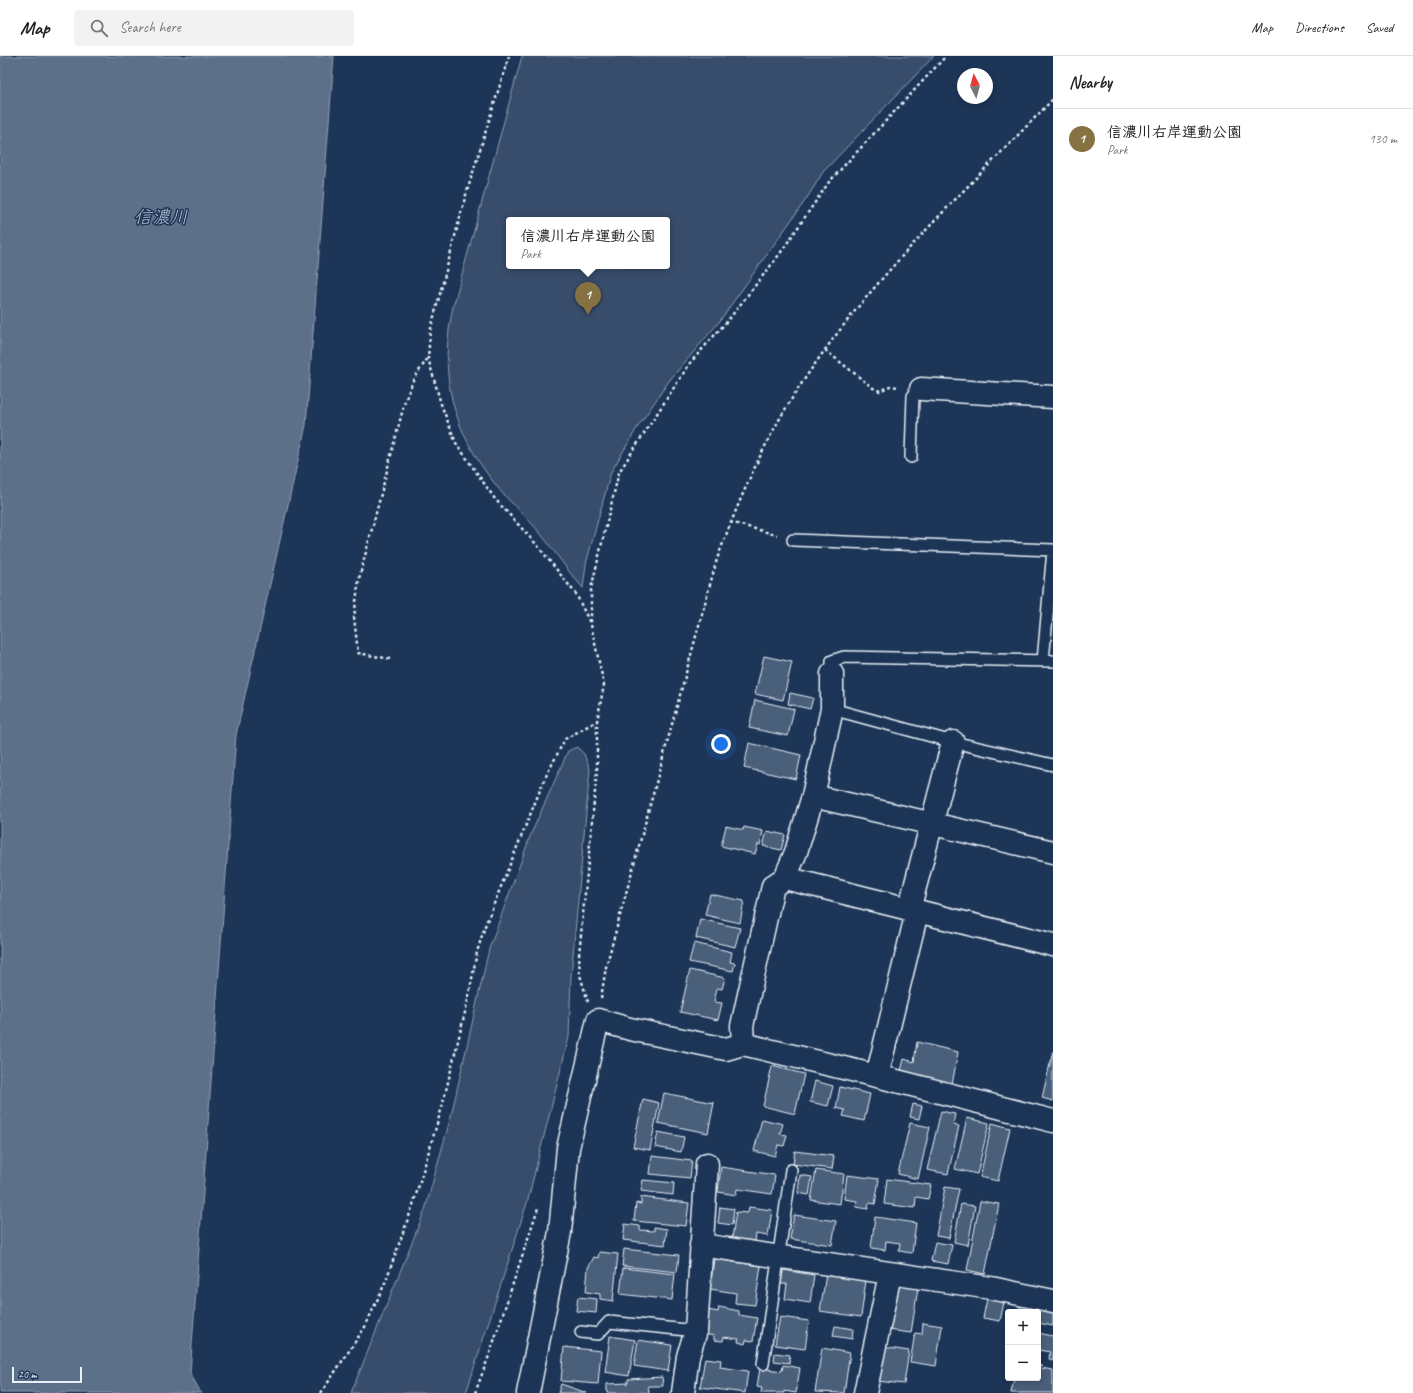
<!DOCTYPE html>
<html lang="en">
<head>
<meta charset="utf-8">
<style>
  :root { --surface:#fff; --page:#f2f2f2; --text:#222; --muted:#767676; --line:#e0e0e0; --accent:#857141 }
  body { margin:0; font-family:Caveat,"Klee One",sans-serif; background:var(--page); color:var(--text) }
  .controls { position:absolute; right:12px; bottom:12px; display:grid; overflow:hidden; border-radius:4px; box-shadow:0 2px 6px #0003 }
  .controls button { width:36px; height:36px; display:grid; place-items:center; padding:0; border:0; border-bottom:1px solid var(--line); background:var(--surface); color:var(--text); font:20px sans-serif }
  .compass { position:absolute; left:957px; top:12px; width:36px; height:36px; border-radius:50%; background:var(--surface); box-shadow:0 2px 6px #0003; rotate:354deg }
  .scale { position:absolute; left:12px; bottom:10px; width:70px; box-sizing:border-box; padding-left:4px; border:2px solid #e8f1f8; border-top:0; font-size:11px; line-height:14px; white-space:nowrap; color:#e8f1f8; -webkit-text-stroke:3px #1d3557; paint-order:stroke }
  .you { position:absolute; left:721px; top:688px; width:14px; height:14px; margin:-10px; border:3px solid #fff; border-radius:50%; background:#1a73e8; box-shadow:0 0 0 6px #1a73e833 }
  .badge { display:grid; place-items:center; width:26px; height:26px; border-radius:50%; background:var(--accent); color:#fff; font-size:13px; font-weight:700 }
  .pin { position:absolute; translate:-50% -33px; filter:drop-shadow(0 1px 2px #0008) }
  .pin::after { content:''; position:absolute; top:21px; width:14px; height:12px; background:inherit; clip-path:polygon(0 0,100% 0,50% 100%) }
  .popup { position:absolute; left:506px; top:161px; width:164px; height:52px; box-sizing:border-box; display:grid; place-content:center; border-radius:4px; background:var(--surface); filter:drop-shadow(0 1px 3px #0005); font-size:13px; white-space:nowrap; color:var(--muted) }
  .popup b { font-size:15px; color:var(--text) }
  .popup::after { content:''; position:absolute; left:50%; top:100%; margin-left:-8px; border:8px solid transparent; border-top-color:var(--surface) }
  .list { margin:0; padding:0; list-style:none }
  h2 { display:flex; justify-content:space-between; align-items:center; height:52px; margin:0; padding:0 16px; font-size:17px }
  h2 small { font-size:13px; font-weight:400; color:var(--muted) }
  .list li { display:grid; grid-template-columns:26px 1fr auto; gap:12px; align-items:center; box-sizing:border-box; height:60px; padding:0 16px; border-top:1px solid var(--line) }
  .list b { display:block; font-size:15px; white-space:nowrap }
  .list p { margin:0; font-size:13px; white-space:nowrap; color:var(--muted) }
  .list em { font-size:13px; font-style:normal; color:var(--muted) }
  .icon { flex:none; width:22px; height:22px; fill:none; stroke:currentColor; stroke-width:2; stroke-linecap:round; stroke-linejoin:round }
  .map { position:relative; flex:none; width:1053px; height:1337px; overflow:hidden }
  header { display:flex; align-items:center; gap:24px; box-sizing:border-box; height:56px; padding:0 20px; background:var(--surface); border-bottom:1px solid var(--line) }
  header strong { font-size:19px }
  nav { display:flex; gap:22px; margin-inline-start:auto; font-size:14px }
  .search { width:280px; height:36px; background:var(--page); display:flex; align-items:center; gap:10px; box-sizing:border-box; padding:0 14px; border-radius:4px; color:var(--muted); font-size:15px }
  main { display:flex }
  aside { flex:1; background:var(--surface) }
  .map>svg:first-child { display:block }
  .green { fill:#374d6c; stroke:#909fb2; fill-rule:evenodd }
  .water { fill:#5d7089; stroke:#95a4b5 }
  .building { fill:#495e7a; stroke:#e8f1f8 }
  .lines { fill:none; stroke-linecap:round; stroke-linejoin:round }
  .service-casing { stroke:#e8f1f8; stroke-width:14 }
  .minor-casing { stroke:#e8f1f8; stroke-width:25 }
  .path { stroke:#e8f1f8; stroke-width:2.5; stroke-dasharray:3 3; stroke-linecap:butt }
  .service { stroke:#1d3557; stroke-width:11 }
  .minor { stroke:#1d3557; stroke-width:22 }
  .labels { text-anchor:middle; stroke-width:3; stroke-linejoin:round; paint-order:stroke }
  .water-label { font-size:18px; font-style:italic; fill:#b7c4d1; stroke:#1d3557 }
</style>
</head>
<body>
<header>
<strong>Map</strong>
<div class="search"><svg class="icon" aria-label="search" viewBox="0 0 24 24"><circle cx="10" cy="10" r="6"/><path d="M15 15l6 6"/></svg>Search here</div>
<nav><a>Map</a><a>Directions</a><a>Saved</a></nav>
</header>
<main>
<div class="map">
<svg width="1053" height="1337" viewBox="0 0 1053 1337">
  <rect width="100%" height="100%" fill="#1d3557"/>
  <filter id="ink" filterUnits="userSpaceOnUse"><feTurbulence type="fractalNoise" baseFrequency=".025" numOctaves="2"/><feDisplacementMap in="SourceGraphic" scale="8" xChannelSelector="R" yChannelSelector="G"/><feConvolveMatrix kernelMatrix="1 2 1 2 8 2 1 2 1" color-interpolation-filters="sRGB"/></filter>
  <g filter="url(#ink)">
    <!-- green -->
    <path class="green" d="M522,0H934L823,116L807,142L719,266L669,325L637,372L611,416L586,508L583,532C565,513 552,490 534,470C522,456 506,443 495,428C452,374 438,318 453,251ZM509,164H667V210H509Z
      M577,691L584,698L590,713L571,920L569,981L527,1147L466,1337H351L425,1154L451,1060L489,893L531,778L568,695Z"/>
    <!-- water -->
    <path class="water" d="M0,0H334L306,369L236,679L190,1317L201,1337H0Z"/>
    <!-- building -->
    <path class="building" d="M764,600L792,606L783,644L755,638Z
      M790,637L813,642L810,653L788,648Z
      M755,644L794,653L788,680L749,672Z
      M749,687L801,699L796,723L744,712Z
      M726,770L743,774L744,771L763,775L760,789L758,788L755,798L721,790Z
      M767,775L785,779L781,794L763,790Z
      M710,838L744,845L740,867L705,859Z
      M700,863L740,872L735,891L696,882Z
      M694,887L732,896L730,906L735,907L733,915L689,906Z
      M690,914L725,922L722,933L717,932L714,946L722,947L718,964L680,956Z
      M917,986L958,996L952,1029L900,1019L904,1003L914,1006Z
      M1053,995V1045L1042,1042Z
      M772,1010L804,1018L795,1058L763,1050Z
      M815,1025L833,1030L828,1050L810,1046Z
      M840,1031L870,1038L864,1065L843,1060L845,1054L836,1052Z
      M664,1037L714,1047L708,1077L658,1067Z
      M643,1043L659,1047L650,1094L633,1091Z
      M913,1048L922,1050L919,1063L910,1061Z
      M941,1055L955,1058L953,1069L959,1070L948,1118L927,1114Z
      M967,1062L989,1067L977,1118L955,1113Z
      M762,1063L783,1068L780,1078L787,1079L784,1090L778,1089L775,1100L754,1095Z
      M910,1067L930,1071L918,1123L898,1118Z
      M992,1067L1010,1072L998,1125L980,1121Z
      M658,1076L684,1081L681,1096L655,1091Z
      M795,1095L834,1100L832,1113L793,1108Z
      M652,1100L692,1105L690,1122L650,1118Z
      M721,1111L775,1119L772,1138L737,1133L736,1139L718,1136Z
      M816,1114L844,1118L840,1148L811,1144Z
      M800,1119L812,1121L809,1139L798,1137Z
      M847,1119L879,1123L875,1148L869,1147L868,1153L856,1151L857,1145L844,1143Z
      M887,1123L931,1129L928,1143L916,1141L915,1152L884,1148Z
      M643,1124L674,1127L673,1139L641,1135Z
      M945,1131L959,1133L949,1182L936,1180Z
      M641,1141L689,1147L686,1170L634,1165L636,1147L641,1148Z
      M980,1145L999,1148L985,1218L967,1214Z
      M961,1148L975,1150L968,1189L954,1186Z
      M720,1151L734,1153L732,1169L718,1167Z
      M749,1151L772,1154L768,1180L756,1178L755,1185L732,1182L736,1156L748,1157Z
      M794,1159L836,1165L832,1189L790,1183Z
      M875,1161L916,1167L912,1197L899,1195L900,1187L886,1185L885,1194L871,1192Z
      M625,1168L640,1170V1174L654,1175V1171L667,1173L665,1189L623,1184Z
      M935,1186L952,1189L948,1208L931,1205Z
      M624,1193L679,1199L677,1216L622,1210Z
      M599,1196L618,1198L613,1245L600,1243V1238L586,1236L588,1212L594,1201L598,1202Z
      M714,1203L761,1210L755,1249L735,1247L736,1237L710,1233Z
      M623,1212L675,1218L672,1244L620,1238Z
      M783,1214L814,1219L810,1247L785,1243L787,1228H781Z
      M826,1218L866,1224L861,1261L820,1255Z
      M895,1228L918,1232L911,1277L888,1274Z
      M578,1241L597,1243L596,1257L576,1255Z
      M987,1243L1004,1246L1000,1265L983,1262Z
      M1021,1246L1053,1253V1270L1038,1267V1256H1019Z
      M719,1251L739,1255V1259L757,1262L753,1285L746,1284L745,1288L738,1286L739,1283L724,1281L723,1285L714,1284V1280L704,1278L708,1254L718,1256Z
      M780,1261L809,1265L805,1293L775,1289Z
      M923,1267L942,1270L936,1310L910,1306L915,1277L922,1278Z
      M835,1270L853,1273L852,1283L833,1280Z
      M1038,1277L1053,1280V1304L1049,1303L1050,1296L1038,1294Z
      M610,1280L635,1284L629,1320L605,1316Z
      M638,1284L672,1289L668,1315L634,1310Z
      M564,1291L601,1295L598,1328L561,1325Z
      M882,1291L909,1295L904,1328L877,1325Z
      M822,1292L850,1297L844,1337L815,1336Z
      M775,1297L790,1299L789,1307L774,1305Z
      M705,1302L721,1304L720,1311L748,1315L745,1337L700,1331Z
      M783,1309L800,1312L796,1337L784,1335V1337H761L762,1332L757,1331L760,1312L782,1315Z
      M1038,1309H1042L1041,1312L1053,1314V1337H1011L1014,1322H1038Z
      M662,1321L663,1330H648L649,1337H607V1328L628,1327V1323Z
      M561,1328L587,1337H558Z"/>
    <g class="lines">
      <defs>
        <path id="service" d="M911,401L913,340L921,333
          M793,484L1053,494L1043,605
          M832,618V605L844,601L1053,605
          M832,653L953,686L1053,709
          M581,1276L598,1278L609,1266L696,1275
          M763,1308L791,1114"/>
        <path id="minor" d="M921,333L1053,341
          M813,740L1053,796
          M785,822L796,796L813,740L832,653V618
          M909,854L953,686
          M743,988L742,970L773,830L785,822L1053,889
          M877,1020L917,856
          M701,1189L991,1232L1053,1245
          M528,1337L560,1176L568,1092L598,964L630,973L726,993L743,988L877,1020L1053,1065
          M683,1337L688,1300L696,1275L707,1108
          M865,1337L890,1218"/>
      </defs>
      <!-- service casing -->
      <use href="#service" class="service-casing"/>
      <!-- minor casing -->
      <use href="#minor" class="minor-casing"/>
      <!-- path -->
      <path class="path" d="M509,0L465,142L430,276L428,302L441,348L456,387L495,443L537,489L576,538L590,567
        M825,294L873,332L880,335L890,330L898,331
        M730,466L777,479
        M390,603L358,597L354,561L359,523L405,345L414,322L428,302
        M601,942L606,911L717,503C736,452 756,404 783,357C854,238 958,142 1053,43
        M588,946L580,919L579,899L597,715V665L604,629L591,569V533L619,416L690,307L729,263L779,199L829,126L946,0
        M321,1337L365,1271L385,1227L413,1149L442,1051L468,944L477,896L485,870L545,722L565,683L597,665
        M475,1337L490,1297L538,1152"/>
      <!-- service -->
      <use href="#service" class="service"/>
      <!-- minor -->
      <use href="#minor" class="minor"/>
    </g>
  </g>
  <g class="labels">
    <!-- water labels -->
    <g class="water-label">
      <text x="161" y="167">信濃川</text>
    </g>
  </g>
</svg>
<div class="controls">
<button>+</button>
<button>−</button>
</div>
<svg class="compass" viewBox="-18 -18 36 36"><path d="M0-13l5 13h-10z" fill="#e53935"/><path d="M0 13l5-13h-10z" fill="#767676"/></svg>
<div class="scale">20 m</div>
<div class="you"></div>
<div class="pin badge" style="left:588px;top:259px">1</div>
<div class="popup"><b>信濃川右岸運動公園</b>Park</div>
</div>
<aside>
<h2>Nearby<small></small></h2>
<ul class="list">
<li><span class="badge">1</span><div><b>信濃川右岸運動公園</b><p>Park</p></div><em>130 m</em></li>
</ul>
</aside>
</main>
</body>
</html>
